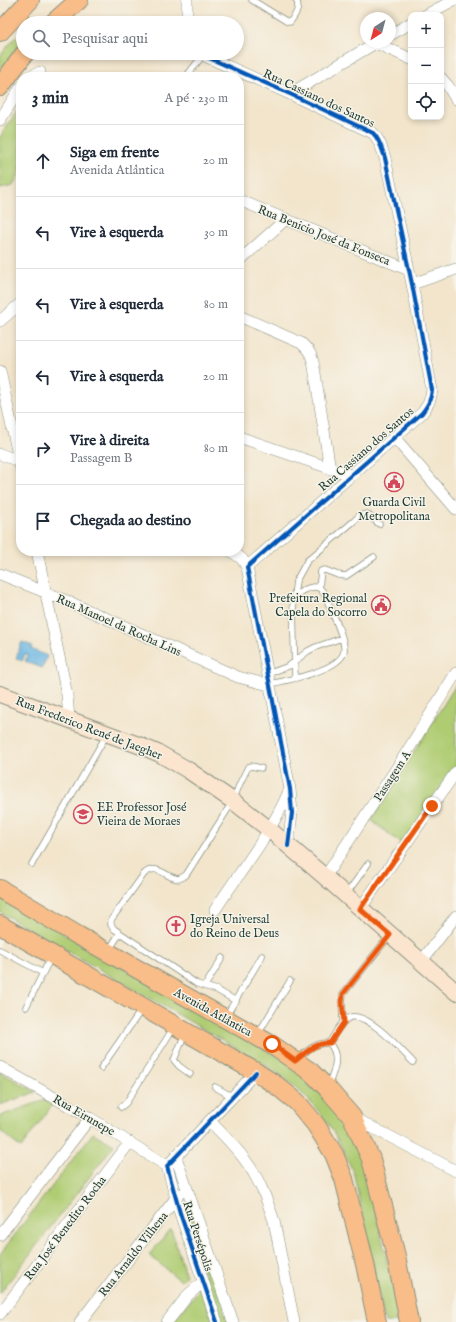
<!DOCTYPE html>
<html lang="pt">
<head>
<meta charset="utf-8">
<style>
  :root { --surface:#fff; --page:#f6f6f7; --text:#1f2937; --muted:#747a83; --line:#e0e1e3 }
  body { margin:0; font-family:"IM FELL English",serif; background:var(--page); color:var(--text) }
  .controls { position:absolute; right:12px; top:12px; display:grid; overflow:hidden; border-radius:8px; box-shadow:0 2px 6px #0003 }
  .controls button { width:36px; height:36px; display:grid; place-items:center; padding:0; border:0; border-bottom:1px solid var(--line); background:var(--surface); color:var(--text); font:20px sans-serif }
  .compass { position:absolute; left:360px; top:12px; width:36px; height:36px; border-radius:50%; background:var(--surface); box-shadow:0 2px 6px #0003; rotate:216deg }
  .stop { position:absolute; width:12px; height:12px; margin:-9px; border:3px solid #ea580c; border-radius:50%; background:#fff }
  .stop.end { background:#ea580c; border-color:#fff; box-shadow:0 1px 4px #0008 }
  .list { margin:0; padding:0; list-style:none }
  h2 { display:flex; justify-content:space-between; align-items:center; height:52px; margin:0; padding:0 16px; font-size:17px }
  h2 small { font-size:13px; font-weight:400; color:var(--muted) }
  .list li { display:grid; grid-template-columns:26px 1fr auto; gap:12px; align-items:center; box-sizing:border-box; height:72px; padding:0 16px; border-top:1px solid var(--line) }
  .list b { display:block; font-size:15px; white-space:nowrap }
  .list p { margin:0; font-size:13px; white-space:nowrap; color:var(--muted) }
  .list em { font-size:13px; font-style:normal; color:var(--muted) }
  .icon { flex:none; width:22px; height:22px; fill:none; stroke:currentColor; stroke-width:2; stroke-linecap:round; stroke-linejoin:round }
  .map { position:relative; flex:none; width:456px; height:1322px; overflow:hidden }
  .search { position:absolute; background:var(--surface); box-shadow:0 2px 6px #0003; left:16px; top:16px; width:228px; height:44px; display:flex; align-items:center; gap:10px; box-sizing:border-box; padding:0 14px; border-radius:22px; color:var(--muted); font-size:15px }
  .panel { position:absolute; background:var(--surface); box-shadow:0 2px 6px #0003; left:16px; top:72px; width:228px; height:484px; border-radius:16px }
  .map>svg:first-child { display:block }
  .green { fill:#afcc72; stroke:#678453 }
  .water { fill:#6ab6e4; stroke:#447a8c }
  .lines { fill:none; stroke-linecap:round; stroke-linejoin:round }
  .service-casing { stroke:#889180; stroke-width:7 }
  .minor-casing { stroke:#889180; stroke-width:12 }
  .secondary-casing { stroke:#889180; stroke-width:18 }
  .primary-casing { stroke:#889180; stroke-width:20 }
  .service { stroke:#fff; stroke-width:5.5 }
  .minor { stroke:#fff; stroke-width:11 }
  .secondary { stroke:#fce5cf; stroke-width:16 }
  .primary { stroke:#f8bd88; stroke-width:18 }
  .cycleway-casing { stroke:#f7f3e8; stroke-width:6 }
  .cycleway { stroke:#0057b8; stroke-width:4 }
  .route { stroke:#ea580c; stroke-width:5 }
  .labels { text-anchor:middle; stroke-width:3; stroke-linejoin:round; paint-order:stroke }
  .street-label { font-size:12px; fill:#1f3d34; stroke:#f7f3e8 }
  .poi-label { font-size:12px; fill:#1f3d34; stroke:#f7f3e8; text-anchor:start }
</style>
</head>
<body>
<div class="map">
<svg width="456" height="1322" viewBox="0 0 456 1322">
  <rect width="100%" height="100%" fill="#f7f3e8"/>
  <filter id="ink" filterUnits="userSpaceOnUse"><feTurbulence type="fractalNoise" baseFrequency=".025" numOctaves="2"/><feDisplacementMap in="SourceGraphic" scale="8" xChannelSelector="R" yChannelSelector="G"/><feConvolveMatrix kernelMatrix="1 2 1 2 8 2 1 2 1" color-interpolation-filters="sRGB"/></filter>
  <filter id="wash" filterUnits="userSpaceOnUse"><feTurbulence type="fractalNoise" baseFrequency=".012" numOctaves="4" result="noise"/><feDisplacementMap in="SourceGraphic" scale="16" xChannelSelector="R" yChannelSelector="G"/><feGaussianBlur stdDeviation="0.9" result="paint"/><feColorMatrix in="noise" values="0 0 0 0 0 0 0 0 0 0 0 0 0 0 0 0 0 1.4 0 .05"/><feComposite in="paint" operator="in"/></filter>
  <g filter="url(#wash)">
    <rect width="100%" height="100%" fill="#f2e5cc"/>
    <!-- green -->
    <path class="green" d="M16,36L22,42L0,71V56Z
      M21,105V170L13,185L0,188V137Z
      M456,685V767L402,844L371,820Z
      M0,897L291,1064L326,1099L335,1111L353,1142L361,1161L373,1199L401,1322H385L354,1175C336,1127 310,1094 267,1066L0,912Z
      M0,1072L36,1092L0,1105Z
      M45,1100L53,1104L21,1148L0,1131V1116Z
      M93,1133L114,1145L0,1293V1254Z
      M187,1207H189L230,1322H219L184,1209Z
      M171,1229L186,1276L181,1281L149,1255Z
      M201,1287L213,1322H173Z"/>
    <!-- water -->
    <path class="water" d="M22,642L32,646L31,649L47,656L42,668L25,661L28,655L25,654L22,661L16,658Z"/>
  </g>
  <g filter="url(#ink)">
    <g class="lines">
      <defs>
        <path id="service" d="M252,0L286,21L290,22C295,16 301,7 296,0
          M186,77L203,55
          M319,588L321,571L325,570L338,575L346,576L374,557
          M294,595L296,581L307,561L354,521L359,516L367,514L379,524
          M267,674L289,666L308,651L316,647L342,638
          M269,684C285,681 342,670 344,651C346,639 329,606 324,593C322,591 321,589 319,588C312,584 295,593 293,600L295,678
          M32,864L107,734
          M347,893L368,864
          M0,950L43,973
          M109,950L120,933
          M205,986L222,958
          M236,1001L217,990L197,984L114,929L111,925V920L144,874C158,862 165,878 179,879L186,875L233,801L240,783L248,767L251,766L261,768
          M26,1007L51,957
          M226,1016L262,956
          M343,1021L342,1003L343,994L390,935
          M185,1034L174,1060L179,1066L190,1074
          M258,1034L290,981
          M329,1043C335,1035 341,1020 351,1017C369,1013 401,1050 413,1062
          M297,1059C307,1051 316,1042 329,1043C341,1056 334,1071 328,1086
          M101,1068L142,1009
          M215,1087L233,1097
          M121,1107L126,1103L174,1027"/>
        <path id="minor" d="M187,0V23
          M426,15L454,0
          M390,35L411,23
          M376,43L411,59
          M201,53L207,57L290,94L373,133C380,140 382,149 385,158L412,284L432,390C431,400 428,405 422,413L247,567L290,789L292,813L288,846
          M30,77L40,72
          M441,78L448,86L456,99
          M290,94L377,42
          M0,120L21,87
          M239,200L409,270
          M239,261L286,219
          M412,284L456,269
          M239,316L301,343C310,351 312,355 314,367L330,469
          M0,321L21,303
          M0,371L21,469
          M239,437L350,475
          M394,437L456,509
          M0,454L21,462
          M37,551L67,695L69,719
          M231,551L242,559L247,567
          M0,574L67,601L238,677L269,685
          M325,877L398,766L456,673
          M360,909L456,772
          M215,910C240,871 271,834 289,791
          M421,962L456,916
          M0,1067L90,1118L167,1166
          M352,1117L456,1171
          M210,1121C222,1134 235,1146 245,1160C259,1178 267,1200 274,1221L294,1322
          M176,1157L233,1322
          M0,1235L90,1118
          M0,1314L130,1142
          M80,1322L179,1194
          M167,1322L188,1295L203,1282
          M217,1322L180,1213L167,1166L256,1072"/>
        <path id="secondary" d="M0,694L141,746L160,754L188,770L233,801L270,830L325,877L456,992"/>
        <path id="primary" d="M53,23L79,0
          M0,32L30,0
          M0,87L25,53
          M0,889L79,936L272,1045L311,1072L327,1088L352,1117L371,1159L396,1256L409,1322
          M0,925L256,1072L276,1085L297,1102L316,1125L334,1154L344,1179L365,1264L377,1322"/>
      </defs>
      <!-- service casing -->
      <use href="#service" class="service-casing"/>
      <!-- minor casing -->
      <use href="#minor" class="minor-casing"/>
      <!-- secondary casing -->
      <use href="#secondary" class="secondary-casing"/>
      <!-- primary casing -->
      <use href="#primary" class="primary-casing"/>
      <!-- service -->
      <use href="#service" class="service"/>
      <!-- minor -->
      <use href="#minor" class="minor"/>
      <!-- secondary -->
      <use href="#secondary" class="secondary"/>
      <!-- primary -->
      <use href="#primary" class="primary"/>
      <defs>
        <path id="cycleway" d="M201,53L207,57L290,94L373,133C380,140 382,149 385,158L412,284L432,390C431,400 428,405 422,413L247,567L290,789L292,813L288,846
          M217,1322L180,1213L167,1166L256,1072"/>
      </defs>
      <!-- cycleway casing -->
      <use href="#cycleway" class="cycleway-casing"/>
      <!-- cycleway -->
      <use href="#cycleway" class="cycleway"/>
    </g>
  </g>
  <g class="lines" filter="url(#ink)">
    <!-- route -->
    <path class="route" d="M272,1044L295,1061C305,1053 316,1042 330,1043L344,1022L342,1003L343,994L390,935L360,909L432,806"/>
  </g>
  <!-- icons -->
  <defs>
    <symbol id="civic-ring" viewBox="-11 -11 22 22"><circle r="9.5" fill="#f7f3e8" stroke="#d1495b" stroke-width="1.5"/><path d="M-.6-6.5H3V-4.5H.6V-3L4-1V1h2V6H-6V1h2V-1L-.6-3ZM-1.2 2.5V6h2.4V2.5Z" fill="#d1495b"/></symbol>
    <symbol id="school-ring" viewBox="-11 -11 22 22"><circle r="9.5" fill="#f7f3e8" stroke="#d1495b" stroke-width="1.5"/><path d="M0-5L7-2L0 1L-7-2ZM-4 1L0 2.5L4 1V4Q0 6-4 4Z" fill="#d1495b"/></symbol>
    <symbol id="church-ring" viewBox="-11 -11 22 22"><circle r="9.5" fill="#f7f3e8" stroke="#d1495b" stroke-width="1.5"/><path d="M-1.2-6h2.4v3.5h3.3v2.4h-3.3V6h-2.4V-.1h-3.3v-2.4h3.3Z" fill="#d1495b"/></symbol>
  </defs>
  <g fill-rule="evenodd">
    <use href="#civic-ring" x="383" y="471" width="22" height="22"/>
    <use href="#civic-ring" x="370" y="594" width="22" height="22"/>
    <use href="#school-ring" x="72" y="803" width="22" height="22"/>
    <use href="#church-ring" x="165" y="915" width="22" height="22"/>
  </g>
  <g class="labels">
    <!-- street labels -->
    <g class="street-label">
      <text transform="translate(319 98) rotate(25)" y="4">Rua Cassiano dos Santos</text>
      <text transform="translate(324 235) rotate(22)" y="4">Rua Benicio José da Fonseca</text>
      <text transform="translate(366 449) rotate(-41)" y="4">Rua Cassiano dos Santos</text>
      <text transform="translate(119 625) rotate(24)" y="4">Rua Manoel da Rocha Lins</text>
      <text transform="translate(89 728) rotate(21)" y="4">Rua Frederico René de Jaegher</text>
      <text transform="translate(392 776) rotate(-57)" y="4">Passagem A</text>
      <text transform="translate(213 1012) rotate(29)" y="4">Avenida Atlântica</text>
      <text transform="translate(84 1115) rotate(30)" y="4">Rua Eirunepe</text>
      <text transform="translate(65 1228) rotate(-53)" y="4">Rua José Benedito Rocha</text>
      <text transform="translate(198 1236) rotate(72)" y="4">Rua Persépolis</text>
      <text transform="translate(133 1254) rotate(-52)" y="4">Rua Arnaldo Vilhena</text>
    </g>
    <!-- poi labels -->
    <g class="poi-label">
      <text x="394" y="506" text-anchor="middle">Guarda Civil<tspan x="394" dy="14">Metropolitana</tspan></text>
      <text x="367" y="602" text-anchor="end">Prefeitura Regional<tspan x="367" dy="14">Capela do Socorro</tspan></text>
      <text x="97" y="811">EE Professor José<tspan x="97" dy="14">Vieira de Moraes</tspan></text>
      <text x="190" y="923">Igreja Universal<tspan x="190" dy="14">do Reino de Deus</tspan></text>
    </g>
  </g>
</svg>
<div class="controls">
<button>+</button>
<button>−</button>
<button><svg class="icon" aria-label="locate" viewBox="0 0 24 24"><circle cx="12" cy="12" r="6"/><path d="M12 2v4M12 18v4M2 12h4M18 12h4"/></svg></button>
</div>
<svg class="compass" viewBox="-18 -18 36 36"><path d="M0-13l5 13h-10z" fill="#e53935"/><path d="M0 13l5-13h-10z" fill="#747a83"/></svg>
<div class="stop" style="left:272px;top:1044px"></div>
<div class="stop end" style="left:432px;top:806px"></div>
<div class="search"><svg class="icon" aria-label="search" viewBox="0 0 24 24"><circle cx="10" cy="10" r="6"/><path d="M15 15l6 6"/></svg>Pesquisar aqui</div>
<section class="panel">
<h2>3 min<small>A pé · 230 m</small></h2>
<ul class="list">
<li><svg class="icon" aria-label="ahead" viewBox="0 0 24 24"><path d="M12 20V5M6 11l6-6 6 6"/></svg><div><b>Siga em frente</b><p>Avenida Atlântica</p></div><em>20 m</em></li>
<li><svg class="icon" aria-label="left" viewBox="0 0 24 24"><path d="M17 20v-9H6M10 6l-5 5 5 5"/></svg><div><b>Vire à esquerda</b></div><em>30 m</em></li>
<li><svg class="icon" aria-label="left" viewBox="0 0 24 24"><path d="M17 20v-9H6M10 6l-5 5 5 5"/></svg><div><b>Vire à esquerda</b></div><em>80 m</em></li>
<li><svg class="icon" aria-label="left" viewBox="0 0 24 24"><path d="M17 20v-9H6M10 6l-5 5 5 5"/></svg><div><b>Vire à esquerda</b></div><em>20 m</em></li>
<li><svg class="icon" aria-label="right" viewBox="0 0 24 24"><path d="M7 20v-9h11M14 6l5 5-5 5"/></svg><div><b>Vire à direita</b><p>Passagem B</p></div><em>80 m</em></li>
<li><svg class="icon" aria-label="arrive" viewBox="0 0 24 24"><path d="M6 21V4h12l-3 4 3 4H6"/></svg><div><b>Chegada ao destino</b></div></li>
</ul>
</section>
</div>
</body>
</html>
